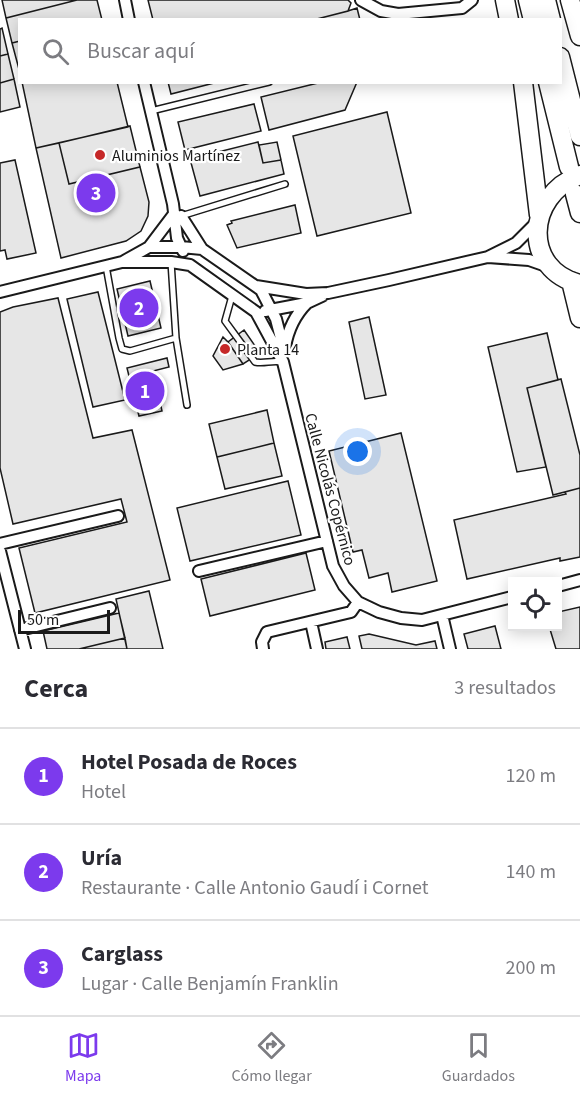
<!DOCTYPE html>
<html lang="es">
<head>
<meta charset="utf-8">
<style>
  :root { --surface:#fff; --page:#f7f7f7; --text:#2b2b33; --muted:#7c7c81; --line:#e1e1e2; --accent:#7c3aed }
  body { margin:0; font-family:"Source Sans 3",sans-serif; background:var(--page); color:var(--text) }
  .controls { position:absolute; right:18px; bottom:18px; display:grid; overflow:hidden; border-radius:0px; box-shadow:0 3px 15px #0003 }
  .controls button { width:54px; height:54px; display:grid; place-items:center; padding:0; border:0; border-bottom:2px solid var(--line); background:var(--surface); color:var(--text); font:30px sans-serif }
  .scale { position:absolute; left:18px; bottom:15px; width:92px; box-sizing:border-box; padding-left:6px; border:3px solid #1a1a1a; border-top:0; font-size:16px; line-height:21px; white-space:nowrap; color:#1a1a1a; -webkit-text-stroke:4px #fff; paint-order:stroke }
  .you { position:absolute; left:358px; top:452px; width:21px; height:21px; margin:-15px; border:4px solid #fff; border-radius:50%; background:#1a73e8; box-shadow:0 0 0 9px #1a73e833 }
  .badge { display:grid; place-items:center; width:39px; height:39px; border-radius:50%; background:var(--accent); color:#fff; font-size:20px; font-weight:700 }
  .pin { position:absolute; translate:-50% -50%; border:3px solid #fff; box-shadow:0 2px 6px #0006 }
  .list { margin:0; padding:0; list-style:none }
  h2 { display:flex; justify-content:space-between; align-items:center; height:78px; margin:0; padding:0 24px; font-size:26px }
  h2 small { font-size:20px; font-weight:400; color:var(--muted) }
  .list li { display:grid; grid-template-columns:39px 1fr auto; gap:18px; align-items:center; box-sizing:border-box; height:96px; padding:0 24px; border-top:2px solid var(--line) }
  .list b { display:block; font-size:22px; white-space:nowrap }
  .list p { margin:0; font-size:20px; white-space:nowrap; color:var(--muted) }
  .list em { font-size:20px; font-style:normal; color:var(--muted) }
  .icon { flex:none; width:33px; height:33px; fill:none; stroke:currentColor; stroke-width:2; stroke-linecap:round; stroke-linejoin:round }
  .map { position:relative; flex:none; width:580px; height:649px; overflow:hidden }
  .search { position:absolute; background:var(--surface); box-shadow:0 3px 15px #0003; left:18px; right:18px; top:18px; height:66px; display:flex; align-items:center; gap:15px; box-sizing:border-box; padding:0 21px; border-radius:0px; color:var(--muted); font-size:22px }
  .sheet { height:366px; background:var(--surface) }
  nav { display:flex; justify-content:space-around; align-items:center; box-sizing:border-box; height:84px; border-top:2px solid var(--line); background:var(--surface); font-size:16px; color:var(--muted) }
  nav a { display:grid; justify-items:center; gap:3px }
  nav .on { color:var(--accent) }
  .map>svg:first-child { display:block }
  .building { fill:#e6e6e6; stroke:#1a1a1a; stroke-width:1.5 }
  .lines { fill:none; stroke-linecap:round; stroke-linejoin:round }
  .service-casing { stroke:#1a1a1a; stroke-width:8 }
  .minor-casing { stroke:#1a1a1a; stroke-width:14 }
  .trunk-casing { stroke:#1a1a1a; stroke-width:21 }
  .service { stroke:#fff; stroke-width:5 }
  .minor { stroke:#fff; stroke-width:10 }
  .trunk { stroke:#fff; stroke-width:18 }
  .poi-dot { fill:#c62828; stroke:#fff; stroke-width:2 }
  .labels { text-anchor:middle; stroke-width:4.5; stroke-linejoin:round; paint-order:stroke }
  .poi-label { font-size:16px; fill:#1a1a1a; stroke:#fff; text-anchor:start }
  .street-label { font-size:16px; fill:#1a1a1a; stroke:#fff }
</style>
</head>
<body>
<div class="map">
<svg width="580" height="649" viewBox="0 0 580 649">
  <rect width="100%" height="100%" fill="#fff"/>
  <!-- building -->
  <path class="building" d="M2,0H77L6,18Z
    M77,0H97L102,20H20V41L12,43L6,18Z
    M148,0H348L351,3L348,11L313,20H153Z
    M357,8L360,20H313L348,11Z
    M2,28L8,54L0,56V29Z
    M20,41V73L12,43Z
    M8,54L14,79L0,83V56Z
    M14,79L20,107L0,112V83Z
    M22,82H117L128,127L36,148Z
    M168,82H218L171,94Z
    M322,82H357L345,110L269,130L261,97Z
    M254,104L261,131L185,150L178,122Z
    M387,112L411,213L317,236L293,136Z
    M130,126L140,167L69,184L59,143Z
    M258,142L263,163L281,160L284,174L200,196L190,159Z
    M277,142L281,160L263,163L259,145Z
    M59,143L69,184L140,167L149,202L148,216L141,231L126,241L61,258L36,148Z
    M15,160L36,253L7,259L5,250L0,251V163Z
    M295,205L301,233L237,248L227,225L232,223L231,221Z
    M150,281L161,328L128,336L117,289Z
    M98,292L125,400L93,407L67,299Z
    M58,298L93,438L132,430L170,580L35,613L19,548L127,522L121,499L13,524L0,468V312L13,307Z
    M369,317L386,395L365,399L349,322Z
    M244,330L260,353L243,364L228,342Z
    M547,333L558,380L527,388L546,467L517,472L488,347Z
    M223,337L228,342L243,364L223,370L213,356Z
    M167,358L169,367L153,371L162,411L139,416L127,368Z
    M561,379L580,455V488L553,495L527,388Z
    M267,410L274,443L217,457L209,424Z
    M401,433L437,581L392,592L388,573L369,578L362,550L353,552L329,451Z
    M274,443L282,476L225,489L217,457Z
    M288,481L301,535L190,561L177,508Z
    M580,488V557L560,561V558L467,579L454,520L566,494L565,492Z
    M306,553L315,590L210,616L201,579Z
    M149,591L163,649H127L116,599Z
    M580,607V649H556L549,626H558V612Z
    M119,613L125,638L79,649H47L43,631Z
    M495,626L501,649H468L464,634Z
    M369,634L416,645L435,641L437,649H362L359,636Z
    M347,637L350,649H326L325,642Z
    M125,638L127,649H79Z"/>
  <g class="lines">
    <defs>
      <path id="service" d="M151,111L269,82
        M181,216L285,184
        M106,266L119,338L122,349L130,351L176,338L171,262
        M232,296L225,321L255,362C264,364 272,360 282,362
        M176,338L187,405"/>
      <path id="minor" d="M125,0L129,20
        M361,0L381,11L398,14L462,8L472,0
        M144,82L173,204L177,238L183,251
        M181,216L202,249
        M149,247L174,214
        M488,257L529,260L549,267
        M124,261L149,247H181L202,249L261,290L276,319L284,350
        M256,286L306,294L328,293L389,280L488,257L516,243L537,222
        M0,292L122,262H171L190,265L256,312L283,362L333,566L344,586L358,602L379,612L401,618L422,620L512,597
        M265,311L307,303L322,296
        M285,347C288,330 294,316 307,303
        M0,544L118,516
        M0,551L25,649
        M199,571L327,541
        M558,586L580,580
        M442,615L450,649
        M311,622L317,649
        M20,630L110,608
        M263,649L262,642L267,632L351,612L358,602"/>
      <path id="trunk" d="M505,0L509,20
        M528,0L533,20
        M546,0L551,20
        M570,0L580,36
        M560,57L580,136
        M523,82L539,215
        M548,82L569,167
        M580,175C525,196 522,270 580,284
        M575,194L580,213
        M571,281L580,318"/>
    </defs>
    <!-- service casing -->
    <use href="#service" class="service-casing"/>
    <!-- minor casing -->
    <use href="#minor" class="minor-casing"/>
    <!-- trunk casing -->
    <use href="#trunk" class="trunk-casing"/>
    <!-- service -->
    <use href="#service" class="service"/>
    <!-- minor -->
    <use href="#minor" class="minor"/>
    <!-- trunk -->
    <use href="#trunk" class="trunk"/>
  </g>
  <!-- markers -->
  <g class="poi-dot">
    <circle cx="100" cy="155" r="6"/>
    <circle cx="225" cy="349" r="6"/>
  </g>
  <g class="labels">
    <!-- poi labels -->
    <g class="poi-label">
      <text x="112" y="161">Aluminios Martínez</text>
      <text x="237" y="355">Planta 14</text>
    </g>
    <!-- street labels -->
    <g class="street-label">
      <text transform="translate(331 489) rotate(75)" y="6">Calle Nicolás Copérnico</text>
    </g>
  </g>
</svg>
<div class="controls">
<button><svg class="icon" aria-label="locate" viewBox="0 0 24 24"><circle cx="12" cy="12" r="6"/><path d="M12 2v4M12 18v4M2 12h4M18 12h4"/></svg></button>
</div>
<div class="scale">50 m</div>
<div class="you"></div>
<div class="pin badge" style="left:145px;top:391px">1</div>
<div class="pin badge" style="left:139px;top:308px">2</div>
<div class="pin badge" style="left:96px;top:193px">3</div>
<div class="search"><svg class="icon" aria-label="search" viewBox="0 0 24 24"><circle cx="10" cy="10" r="6"/><path d="M15 15l6 6"/></svg>Buscar aquí</div>
</div>
<section class="sheet">
<h2>Cerca<small>3 resultados</small></h2>
<ul class="list">
<li><span class="badge">1</span><div><b>Hotel Posada de Roces</b><p>Hotel</p></div><em>120 m</em></li>
<li><span class="badge">2</span><div><b>Uría</b><p>Restaurante · Calle Antonio Gaudí i Cornet</p></div><em>140 m</em></li>
<li><span class="badge">3</span><div><b>Carglass</b><p>Lugar · Calle Benjamín Franklin</p></div><em>200 m</em></li>
</ul>
</section>
<nav>
<a class="on"><svg class="icon" aria-label="map" viewBox="0 0 24 24"><path d="M3 6l6-2 6 2 6-2v14l-6 2-6-2-6 2zM9 4v14M15 6v14"/></svg>Mapa</a>
<a><svg class="icon" aria-label="directions" viewBox="0 0 24 24"><path d="M12 3l9 9-9 9-9-9zM9 14v-3h6M13 9l2 2-2 2"/></svg>Cómo llegar</a>
<a><svg class="icon" aria-label="saved" viewBox="0 0 24 24"><path d="M7 4h10v16l-5-4-5 4z"/></svg>Guardados</a>
</nav>
</body>
</html>
